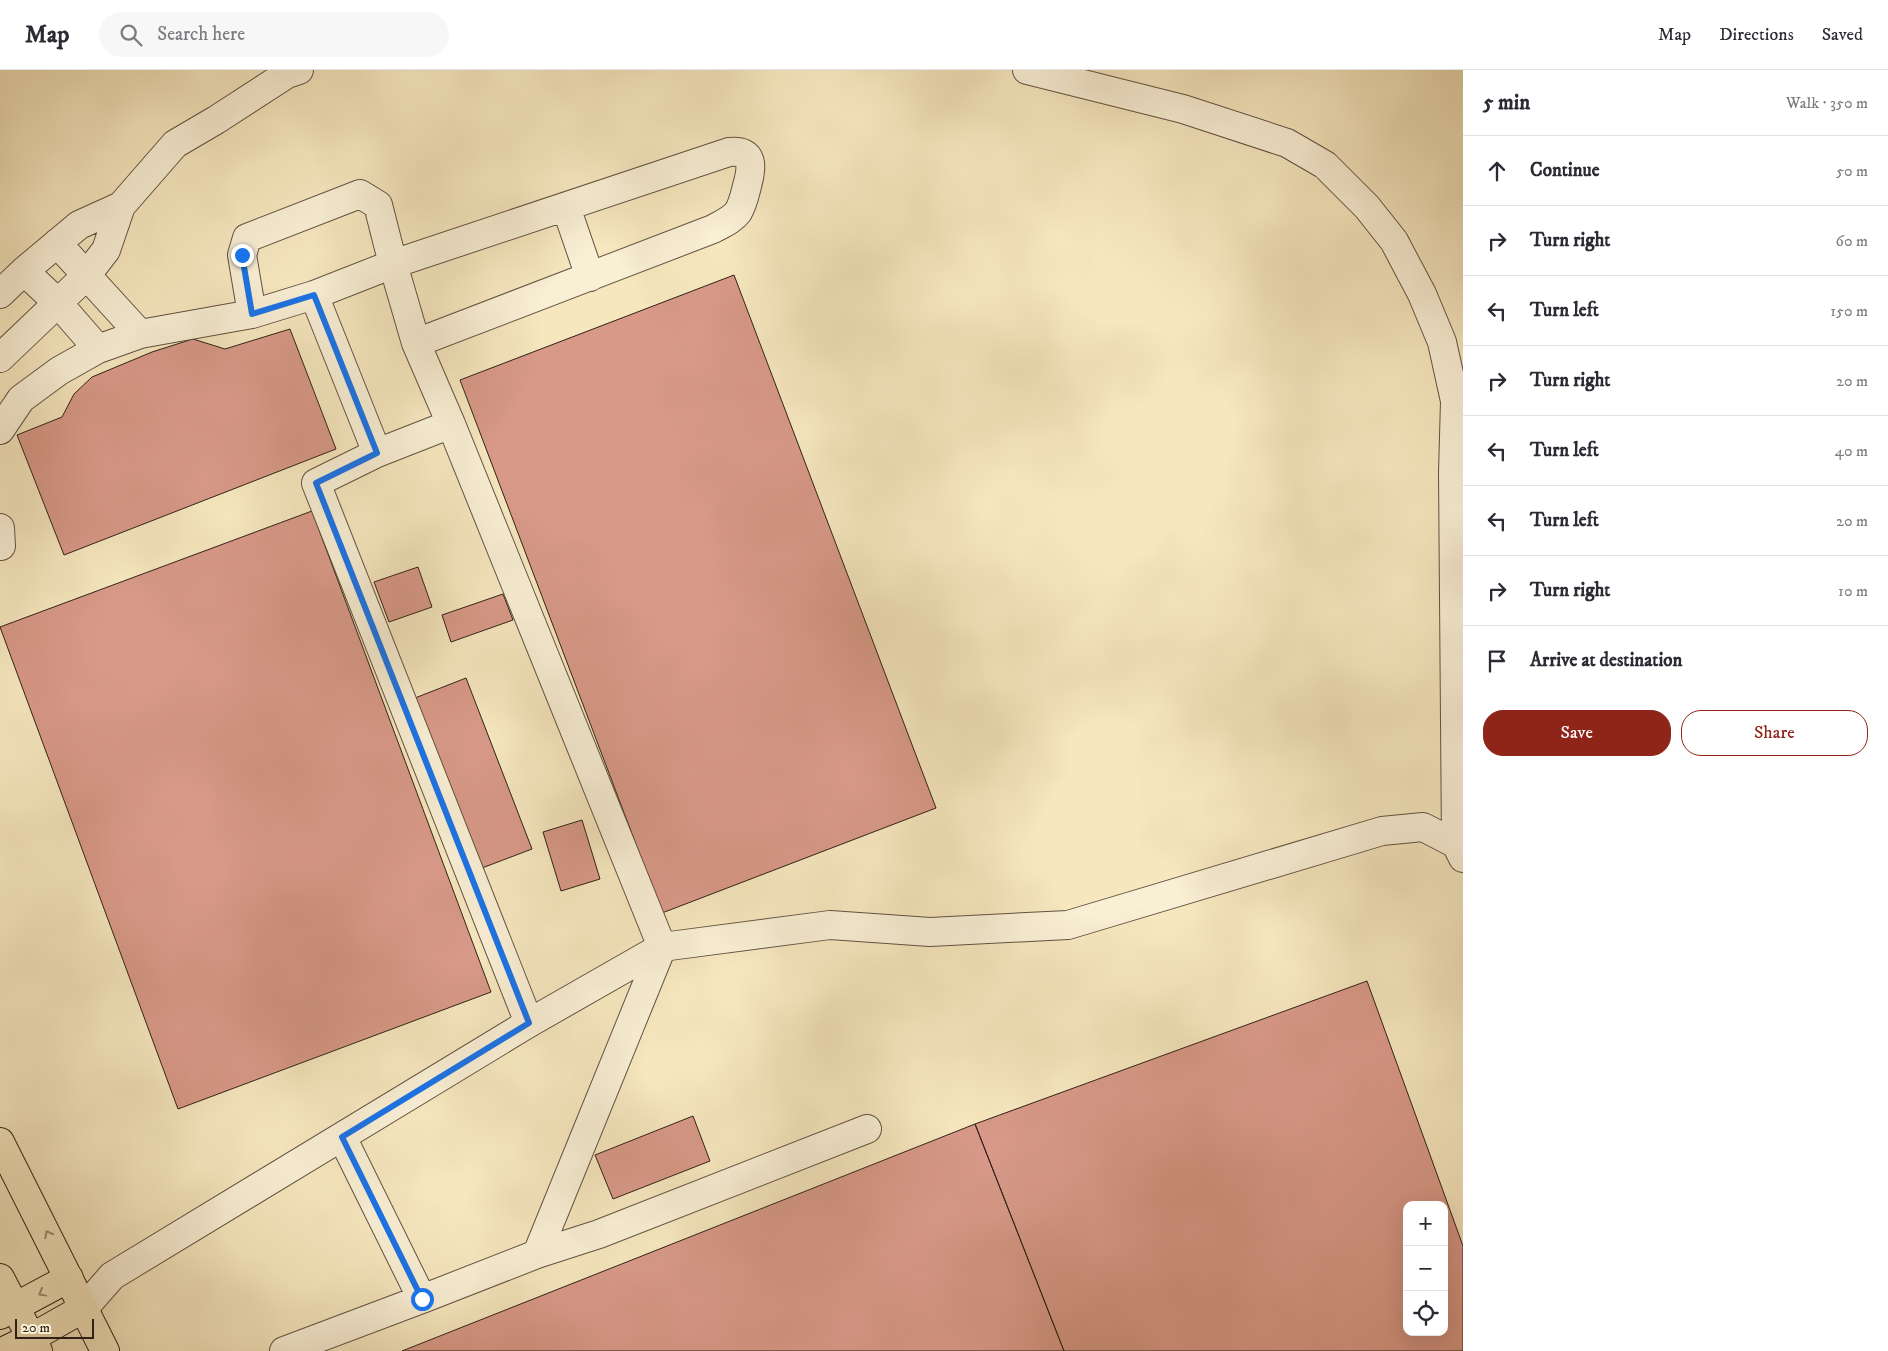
<!DOCTYPE html>
<html lang="en">
<head>
<meta charset="utf-8">
<style>
  :root { --surface:#fff; --page:#f7f7f7; --text:#2b2b33; --muted:#7c7c81; --line:#e1e1e2; --accent:#8f2418 }
  body { margin:0; font-family:"IM FELL DW Pica",serif; background:var(--page); color:var(--text) }
  .controls { position:absolute; right:15px; bottom:15px; display:grid; overflow:hidden; border-radius:10px; box-shadow:0 5px 20px #0002 }
  .controls button { width:45px; height:45px; display:grid; place-items:center; padding:0; border:0; border-bottom:1px solid var(--line); background:var(--surface); color:var(--text); font:25px sans-serif }
  .scale { position:absolute; left:15px; bottom:12px; width:79px; box-sizing:border-box; padding-left:5px; border:2px solid #302117; border-top:0; font-size:14px; line-height:18px; white-space:nowrap; color:#302117; -webkit-text-stroke:4px #f9efd5; paint-order:stroke }
  .stop { position:absolute; width:15px; height:15px; margin:-11px; border:4px solid #1a73e8; border-radius:50%; background:#fff }
  .stop.end { background:#1a73e8; border-color:#fff; box-shadow:0 1px 5px #0008 }
  .list { margin:0; padding:0; list-style:none }
  h2 { display:flex; justify-content:space-between; align-items:center; height:65px; margin:0; padding:0 20px; font-size:21px }
  h2 small { font-size:16px; font-weight:400; color:var(--muted) }
  .list li { display:grid; grid-template-columns:32px 1fr auto; gap:15px; align-items:center; box-sizing:border-box; height:70px; padding:0 20px; border-top:1px solid var(--line) }
  .list b { display:block; font-size:19px; white-space:nowrap }
  .list em { font-size:16px; font-style:normal; color:var(--muted) }
  .actions { display:flex; gap:10px; padding:15px 20px }
  .actions a { flex:1; padding:11px 0; border:1px solid var(--accent); border-radius:20px; text-align:center; font-size:18px; color:var(--accent) }
  .actions .main { background:var(--accent); color:#fff }
  .icon { flex:none; width:28px; height:28px; fill:none; stroke:currentColor; stroke-width:2; stroke-linecap:round; stroke-linejoin:round }
  .map { position:relative; flex:none; width:1463px; height:1281px; overflow:hidden }
  header { display:flex; align-items:center; gap:30px; box-sizing:border-box; height:70px; padding:0 25px; background:var(--surface); border-bottom:1px solid var(--line) }
  header strong { font-size:24px }
  nav { display:flex; gap:28px; margin-inline-start:auto; font-size:18px }
  .search { width:350px; height:45px; background:var(--page); display:flex; align-items:center; gap:12px; box-sizing:border-box; padding:0 18px; border-radius:28px; color:var(--muted); font-size:19px }
  main { display:flex }
  aside { flex:1; background:var(--surface) }
  .map>svg:first-child { display:block }
  .building { fill:#d89988; stroke:#302117; fill-rule:evenodd }
  .lines { fill:none; stroke-linecap:round; stroke-linejoin:round }
  .minor-casing { stroke:#625241; stroke-width:30 }
  .major-casing { stroke:#302117; stroke-width:30 }
  .minor { stroke:#f9efd5; stroke-width:28 }
  .major { stroke:#f6e7bf; stroke-width:28 }
  .oneway { stroke:#9d8e73 }
  .route { stroke:#1a73e8; stroke-width:6 }
</style>
</head>
<body>
<header>
<strong>Map</strong>
<div class="search"><svg class="icon" aria-label="search" viewBox="0 0 24 24"><circle cx="10" cy="10" r="6"/><path d="M15 15l6 6"/></svg>Search here</div>
<nav><a>Map</a><a>Directions</a><a>Saved</a></nav>
</header>
<main>
<div class="map">
<svg width="1463" height="1281" viewBox="0 0 1463 1281">
  <rect width="100%" height="100%" fill="#f6e7bf"/>
  <filter id="stains"><feTurbulence type="fractalNoise" baseFrequency=".004" numOctaves="4"/><feColorMatrix values="0 0 0 0 .2 0 0 0 0 .09 0 0 0 0 .02 0 0 0 .5 -.17"/></filter>
  <radialGradient id="worn" r=".72"><stop offset=".6" stop-color="#630" stop-opacity="0"/><stop offset="1" stop-color="#630" stop-opacity=".3"/></radialGradient>
  <!-- building -->
  <path class="building" d="M734,205L936,738L662,843L460,310Z
    M290,259L336,379L64,485L17,365L62,347L74,324L92,307L152,282L193,269L225,279Z
    M312,441L491,922L178,1039L0,557Z
    M418,497L432,537L389,552L374,512Z
    M503,524L513,550L451,572L442,545Z
    M466,608L532,779L482,798L415,628Z
    M582,750L600,809L561,821L543,762Z
    M1367,911L1463,1176V1281H1064L975,1054ZM1407,1135H1444V1262H1407Z
    M693,1046L710,1091L613,1129L595,1085Z
    M975,1054L1064,1281H402Z"/>
  <g class="lines">
    <defs>
      <path id="minor" d="M1027,0L1183,39L1287,73L1325,95L1367,137L1394,171L1422,224L1442,272L1455,331L1453,403L1456,774
        M566,137L590,207
        M57,173L140,264
        M24,201L58,233L98,279
        M0,224L24,201L79,155L121,136L175,74L216,50L287,4L299,0
        M314,225L377,383
        M252,244L242,185L247,168L360,124L378,135L393,194L729,82C755,79 752,98 747,116C745,124 743,134 738,142C732,150 722,154 713,159L416,273
        M0,288L86,206L106,180L121,136
        M451,354L377,383L316,413L529,953
        M0,360L21,329L59,301L98,279L140,264L252,244L314,225L393,194L416,273L451,354L662,877L537,1184L422,1229L342,1067
        M0,458L1,476
        M537,1184L599,1164L867,1059
        M84,1238L112,1206L529,953L662,877L830,855L930,862L1068,855L1382,761L1423,757L1456,774L1463,788
        M284,1281L422,1229"/>
      <path id="major" d="M0,1072L105,1281
        M0,1208L38,1281
        M0,1245L69,1208
        M4,1281L31,1268L84,1238"/>
    </defs>
    <!-- minor casing -->
    <use href="#minor" class="minor-casing"/>
    <!-- major casing -->
    <use href="#major" class="major-casing"/>
    <!-- minor -->
    <use href="#minor" class="minor"/>
    <!-- major -->
    <use href="#major" class="major"/>
  </g>
  <!-- one-way arrows -->
  <defs><path id="oneway-chevron" d="M-2-3.5L2.5 0L-2 3.5" fill="none" stroke-width="1.6" stroke-linecap="round" stroke-linejoin="round" transform="scale(1.25)"/></defs>
  <g class="oneway">
    <use href="#oneway-chevron" transform="translate(48 1164) rotate(-117)"/>
    <use href="#oneway-chevron" transform="translate(42 1223) rotate(151)"/>
  </g>
  <g class="lines">
    <!-- route -->
    <path class="route" d="M242,185L252,244L314,225L377,383L316,413L529,953L342,1067L422,1229"/>
  </g>
  <rect width="100%" height="100%" filter="url(#stains)"/>
  <rect width="100%" height="100%" fill="url(#worn)"/>
</svg>
<div class="controls">
<button>+</button>
<button>−</button>
<button><svg class="icon" aria-label="locate" viewBox="0 0 24 24"><circle cx="12" cy="12" r="6"/><path d="M12 2v4M12 18v4M2 12h4M18 12h4"/></svg></button>
</div>
<div class="scale">20 m</div>
<div class="stop" style="left:422px;top:1229px"></div>
<div class="stop end" style="left:242px;top:185px"></div>
</div>
<aside>
<h2>5 min<small>Walk · 350 m</small></h2>
<ul class="list">
<li><svg class="icon" aria-label="ahead" viewBox="0 0 24 24"><path d="M12 20V5M6 11l6-6 6 6"/></svg><div><b>Continue</b></div><em>50 m</em></li>
<li><svg class="icon" aria-label="right" viewBox="0 0 24 24"><path d="M7 20v-9h11M14 6l5 5-5 5"/></svg><div><b>Turn right</b></div><em>60 m</em></li>
<li><svg class="icon" aria-label="left" viewBox="0 0 24 24"><path d="M17 20v-9H6M10 6l-5 5 5 5"/></svg><div><b>Turn left</b></div><em>150 m</em></li>
<li><svg class="icon" aria-label="right" viewBox="0 0 24 24"><path d="M7 20v-9h11M14 6l5 5-5 5"/></svg><div><b>Turn right</b></div><em>20 m</em></li>
<li><svg class="icon" aria-label="left" viewBox="0 0 24 24"><path d="M17 20v-9H6M10 6l-5 5 5 5"/></svg><div><b>Turn left</b></div><em>40 m</em></li>
<li><svg class="icon" aria-label="left" viewBox="0 0 24 24"><path d="M17 20v-9H6M10 6l-5 5 5 5"/></svg><div><b>Turn left</b></div><em>20 m</em></li>
<li><svg class="icon" aria-label="right" viewBox="0 0 24 24"><path d="M7 20v-9h11M14 6l5 5-5 5"/></svg><div><b>Turn right</b></div><em>10 m</em></li>
<li><svg class="icon" aria-label="arrive" viewBox="0 0 24 24"><path d="M6 21V4h12l-3 4 3 4H6"/></svg><div><b>Arrive at destination</b></div></li>
</ul>
<div class="actions"><a class="main">Save</a><a>Share</a></div>
</aside>
</main>
</body>
</html>
